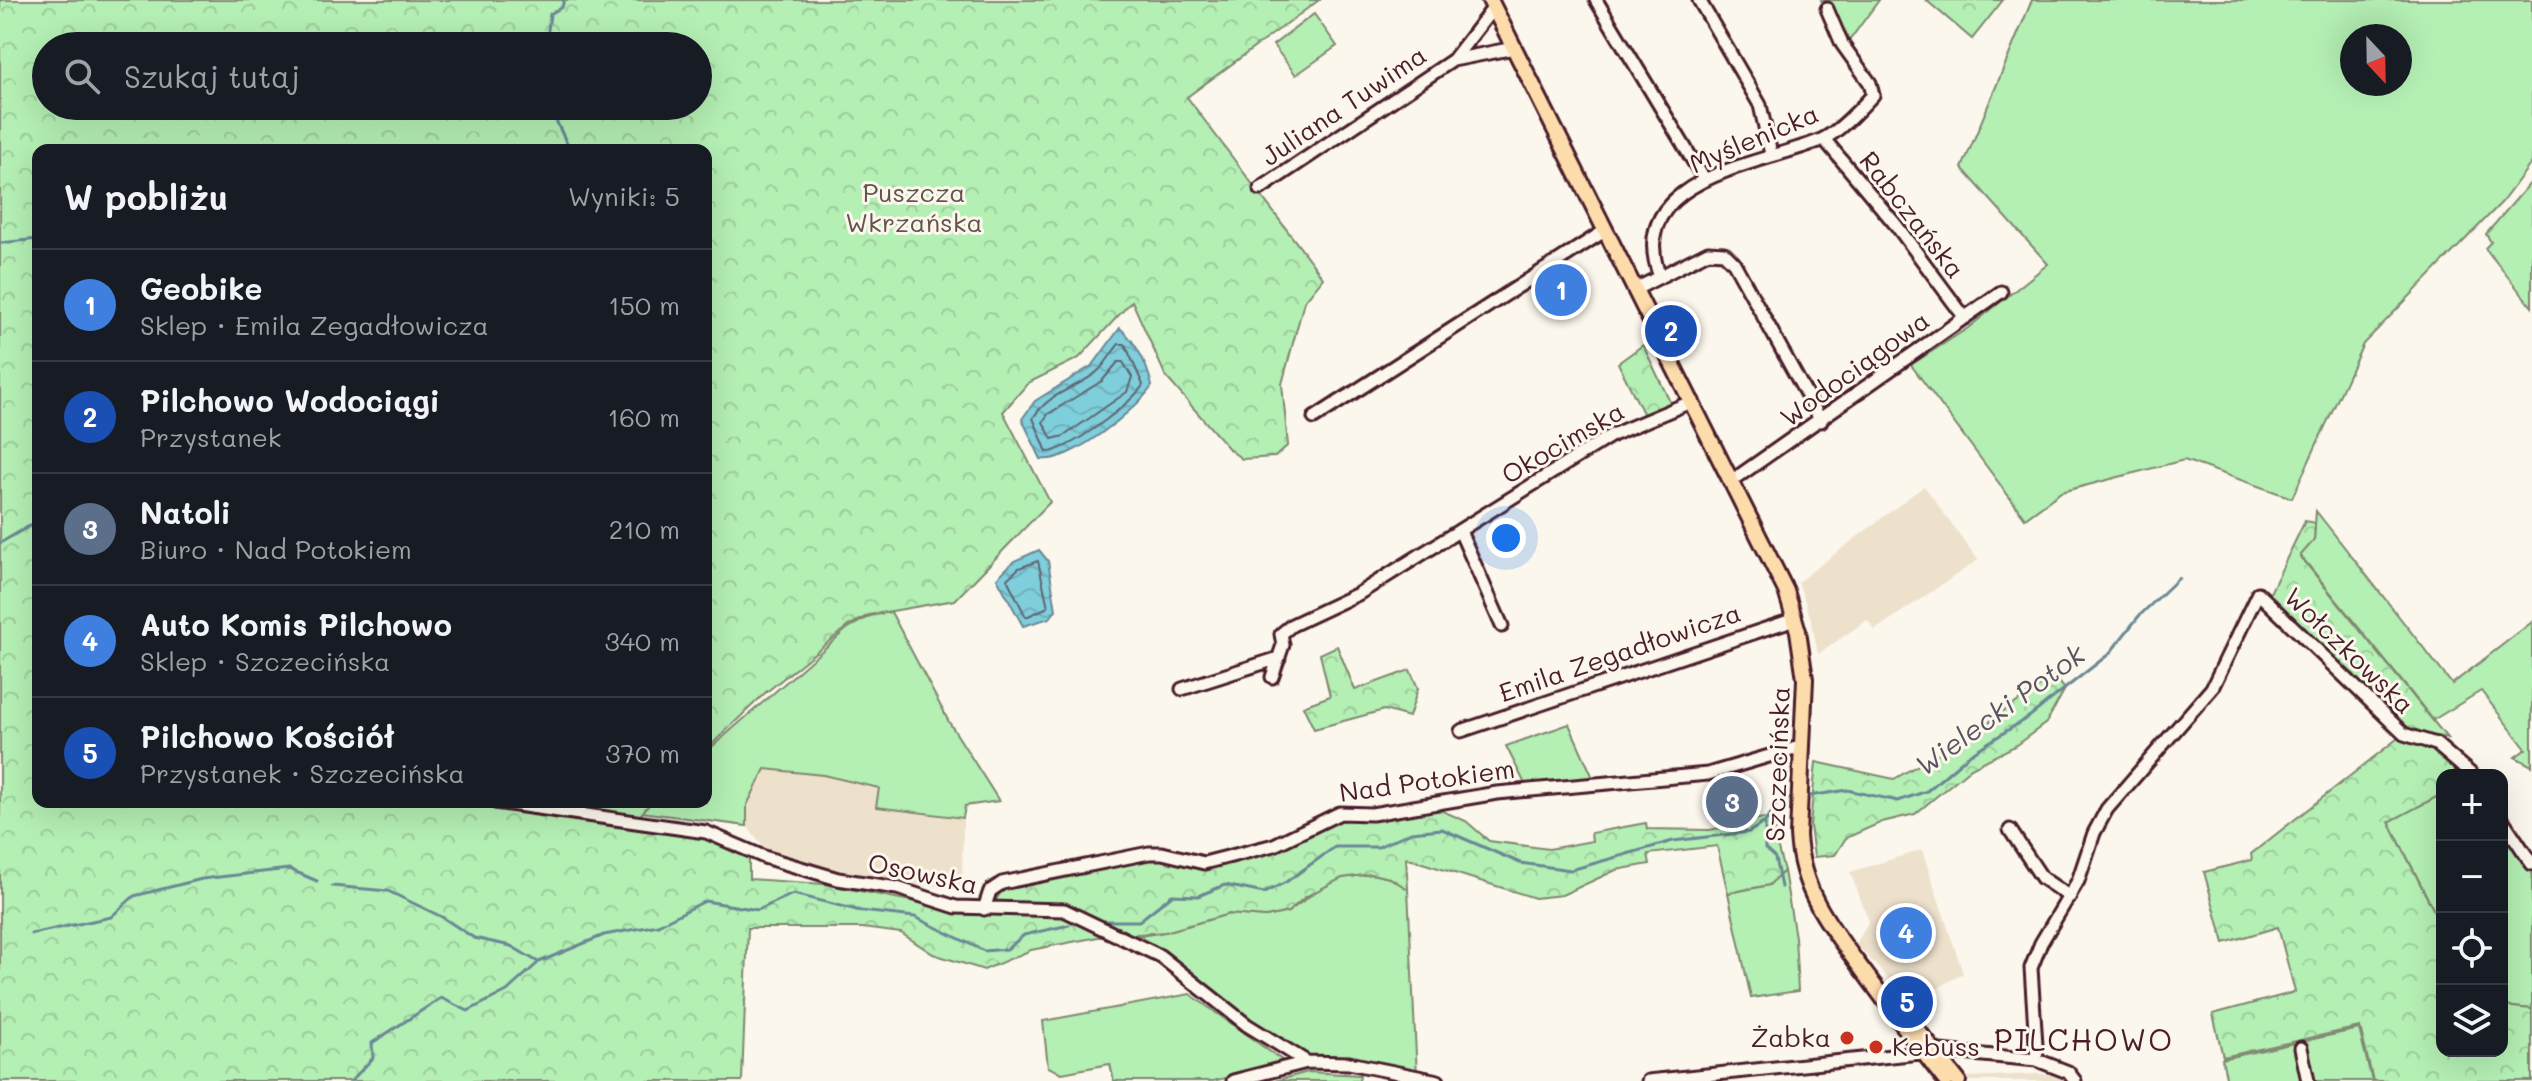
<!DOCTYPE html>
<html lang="pl">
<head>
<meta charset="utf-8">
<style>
  :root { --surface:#171b24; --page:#20242c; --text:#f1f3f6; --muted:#9ea1a6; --line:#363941; --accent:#c8321e }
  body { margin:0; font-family:Mali,sans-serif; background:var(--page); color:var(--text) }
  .controls { position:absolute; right:24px; bottom:24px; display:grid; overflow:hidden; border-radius:16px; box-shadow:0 8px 32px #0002 }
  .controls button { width:72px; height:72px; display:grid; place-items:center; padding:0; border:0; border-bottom:2px solid var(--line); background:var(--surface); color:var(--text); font:40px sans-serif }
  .compass { position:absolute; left:2340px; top:24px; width:72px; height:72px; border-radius:50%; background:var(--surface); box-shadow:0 8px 32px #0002; rotate:158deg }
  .you { position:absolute; left:1506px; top:538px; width:28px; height:28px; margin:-20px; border:6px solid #fff; border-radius:50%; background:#1a73e8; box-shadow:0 0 0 12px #1a73e833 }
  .badge { display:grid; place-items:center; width:52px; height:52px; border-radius:50%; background:var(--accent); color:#fff; font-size:26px; font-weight:700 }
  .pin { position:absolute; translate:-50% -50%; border:4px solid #fff; box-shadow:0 2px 8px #0006 }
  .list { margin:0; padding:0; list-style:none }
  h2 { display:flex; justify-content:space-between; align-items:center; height:104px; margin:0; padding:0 32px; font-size:34px }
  h2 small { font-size:26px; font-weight:400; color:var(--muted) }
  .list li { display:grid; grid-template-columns:52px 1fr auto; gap:24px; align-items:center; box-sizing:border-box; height:112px; padding:0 32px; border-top:2px solid var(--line) }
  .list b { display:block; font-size:30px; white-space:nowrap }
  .list p { margin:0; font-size:26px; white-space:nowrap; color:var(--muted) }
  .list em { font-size:26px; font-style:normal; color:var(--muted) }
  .icon { flex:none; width:44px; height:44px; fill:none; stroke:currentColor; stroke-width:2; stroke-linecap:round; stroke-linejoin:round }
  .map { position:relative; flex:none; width:2532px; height:1081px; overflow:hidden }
  .search { position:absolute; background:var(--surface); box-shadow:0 8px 32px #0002; left:32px; top:32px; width:680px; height:88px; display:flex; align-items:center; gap:20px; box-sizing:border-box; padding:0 28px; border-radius:44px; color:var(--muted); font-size:30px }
  .panel { position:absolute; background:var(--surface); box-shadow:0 8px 32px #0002; left:32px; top:144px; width:680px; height:664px; border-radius:16px }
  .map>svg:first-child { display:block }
  .built { fill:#ede1cc }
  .green { fill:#b4efb4; stroke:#7f8770; stroke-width:2; fill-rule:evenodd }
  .forest { fill:url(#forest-crowns); stroke:#7f8770; stroke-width:2; fill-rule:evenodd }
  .water { fill:url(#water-waves); stroke:#6a8895; stroke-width:2 }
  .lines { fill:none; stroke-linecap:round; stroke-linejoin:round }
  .shore { stroke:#5f6571; stroke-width:2 }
  .stream { stroke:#6a8895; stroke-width:3 }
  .minor-casing { stroke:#4a1f2b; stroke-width:17 }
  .major-casing { stroke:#4a1f2b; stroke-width:20 }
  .minor { stroke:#fbf7ec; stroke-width:11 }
  .major { stroke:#fddcac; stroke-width:14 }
  .poi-dot { fill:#c8321e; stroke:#fbf7ec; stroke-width:3 }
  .labels { text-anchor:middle; stroke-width:6; stroke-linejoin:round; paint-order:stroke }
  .street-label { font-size:26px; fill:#4a1f2b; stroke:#fbf7ec }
  .park-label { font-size:26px; fill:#64534d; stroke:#fbf7ec }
  .poi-label { font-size:26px; fill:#4a1f2b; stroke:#fbf7ec; text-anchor:end }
  .water-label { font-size:28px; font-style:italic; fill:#5a5460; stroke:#fbf7ec }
  .quarter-label { font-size:30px; letter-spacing:2px; fill:#4a1f2b; stroke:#fbf7ec }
</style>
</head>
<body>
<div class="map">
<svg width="2532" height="1081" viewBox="0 0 2532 1081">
  <defs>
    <pattern id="forest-crowns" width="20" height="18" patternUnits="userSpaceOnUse" patternTransform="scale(2)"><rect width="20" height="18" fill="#b4efb4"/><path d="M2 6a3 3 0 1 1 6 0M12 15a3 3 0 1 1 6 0" fill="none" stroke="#9ccc9b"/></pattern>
    <pattern id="water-waves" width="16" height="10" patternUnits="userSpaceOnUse" patternTransform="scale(2)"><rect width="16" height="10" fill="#7fcedb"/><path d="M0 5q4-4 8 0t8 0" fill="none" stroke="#6fb0bc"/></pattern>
  </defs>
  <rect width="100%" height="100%" fill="#fbf7ec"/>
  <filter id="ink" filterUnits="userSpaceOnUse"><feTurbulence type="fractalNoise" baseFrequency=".0125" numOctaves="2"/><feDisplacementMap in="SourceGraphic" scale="16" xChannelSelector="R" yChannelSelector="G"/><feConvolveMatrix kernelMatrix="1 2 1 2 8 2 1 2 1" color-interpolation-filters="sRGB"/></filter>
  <g filter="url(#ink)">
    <!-- built -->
    <path class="built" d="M1924,486L1978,560L1875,630L1867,620L1818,654L1811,619L1798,582Z
      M765,769L823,775L879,788L877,807L963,818L962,888L879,882L766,851L747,826V805Z
      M1922,850L1963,973L1916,1001L1908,1000L1856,944L1869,921L1850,872Z
      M2038,1074L2056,1075L2065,1081H1968L1966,1077Z"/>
    <!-- green -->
    <path class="green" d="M1821,0H1879L1849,41L1834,27Z
      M2032,0H2532V162L2502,202L2363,344L2292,498L2184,460L2061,492L2025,518L1911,365L1968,328L2048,264L1962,168ZM2352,36H2400V84H2352Z
      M1314,14L1337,46L1296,75L1273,45Z
      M2532,181V307L2485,248L2491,242L2486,234Z
      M2316,511L2452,684L2532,622V766L2515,757L2526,749L2481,691L2433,720L2300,555L2314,540Z
      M891,612L949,722L999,801L965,806L963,818L876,807L879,788L823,775L765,769L747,805V826L641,812L652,802H706V752L848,628L870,616Z
      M1569,724L1594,780L1526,786L1506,746Z
      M2442,794V927L2389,821Z
      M2502,829L2532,872V1009L2502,1006Z
      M1784,871L1795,937L1798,991L1751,998L1728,893L1769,885Z
      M1371,874L1390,878L1408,889L1417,1076L1307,1062L1174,966L1129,943L1133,937L1165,932L1229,914L1266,917L1288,912L1323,886L1342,878Z
      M1190,994L1286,1063L1213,1081H1114L1110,1064L1062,1073L1048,1067L1043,1021Z
      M2359,1029L2372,1081H2227L2222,1059Z
      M1308,1072L1360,1075L1359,1081H1275Z"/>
    <!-- forest -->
    <path class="forest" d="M0,0H1319L1187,97L1323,278L1304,302L1282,384L1288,445L1275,457L1242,459L1230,450L1166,377L1132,301L1079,358L1028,383L1003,412L1050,502L955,600L869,615L848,626L764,694L706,750V150H38V802H651L634,823L697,834L749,857V879L824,884L957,910L989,912L1004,886L1154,857L1208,866L1332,819L1439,805L1440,810L1466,821L1489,841L1549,849L1592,841L1591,833L1646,823L1647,829L1710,830L1763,818L1776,823L1775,838L1784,871L1769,885L1728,893L1717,846L1648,854L1650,864L1616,870L1562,895L1535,898L1406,858L1408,889L1390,878L1371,874L1342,878L1305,897L1288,912L1266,917L1229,914L1165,932L1098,937L1031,950L984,970L933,954L901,933L862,928H748L742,1081H0ZM46,46H698V106H46Z
      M1926,0H2003L1972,39Z
      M1643,345L1671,404L1644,415L1618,363Z
      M2305,521L2315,523L2314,540L2300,556L2447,738L2411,731L2465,775H2442V794L2389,822L2442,927V1051H2502V1006L2532,1009V1081H2373L2360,1027L2223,1057L2213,1014L2295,992L2278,927L2224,943L2204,872L2252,860L2251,854L2407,731L2268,597Z
      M1337,646L1355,690L1410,670L1418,688L1409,717L1384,710L1314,729L1303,706L1330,696L1320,654Z
      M2054,676L2065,689L2046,723L2015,746L1971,768L1915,814L1882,822L1846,838L1835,855L1814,857L1810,825L1816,762L1894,779L1972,734Z"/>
    <!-- water -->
    <path class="water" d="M1120,328C1137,343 1147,365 1152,386C1138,409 1069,464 1041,459L1022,419L1035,401L1093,365Z
      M1039,550L1048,561L1056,610L1050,618L1023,626L997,578L1014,561Z"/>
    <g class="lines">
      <!-- shore -->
      <path class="shore" d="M1119,344H1125L1143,385C1133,403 1067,452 1047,452L1033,418C1052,389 1081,388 1099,370C1107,362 1112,352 1119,344Z
        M1118,362H1123L1132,377L1127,392L1064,436L1052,439L1043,422L1048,414L1102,381Z
        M1038,561L1048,607L1026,617L1007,579L1019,568Z"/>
      <!-- stream -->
      <path class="stream" d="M546,46L550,14L562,7L564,0
        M549,106L570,150
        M0,243L38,239
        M0,543L38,521
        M1803,797L1847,790L1898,801L1927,791L1969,755L2030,716L2109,654L2139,616L2179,578
        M1765,822V849L1775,858L1781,887
        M332,886L388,891L442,917L474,938L511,946L538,962
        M1100,921H1139L1172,895L1198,896L1225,885L1264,893L1286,882L1335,847H1378L1411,832L1442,829L1520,863L1571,870L1673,841L1749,832L1765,822L1780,800L1796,798
        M31,934L111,917L134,896L202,879L289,869L317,881
        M351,1081L373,1058L372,1043L441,998L468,1011L507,991L539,962L604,935L658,925L705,901L758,910L793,894L861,911L915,917L984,951L1007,949L1024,935L1069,925"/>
      <defs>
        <path id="minor" d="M1596,0L1704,179
          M1699,0L1760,105L1771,154
          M1453,60L1494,7
          M1824,139L1896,225L1965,318
          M1260,189L1453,60L1514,48
          M1660,277C1622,177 1762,165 1821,140C1838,133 1860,109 1873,95L1870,83L1842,44L1827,9
          M1636,289L1708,252L1724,253L1734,263L1821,421
          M1314,418L1606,230
          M1733,480L2001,292
          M1460,531L1502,626
          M1272,677L1283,645L1281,634L1292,625L1358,594L1612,435L1693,401
          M1182,689L1279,658
          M1461,731L1795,619
          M495,802L706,832L764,857L838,879L897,888L956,907L1064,910L1160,956L1247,1025L1307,1062
          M2502,819L2532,864
          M2010,830L2042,878L2070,897
          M984,909L990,891L1002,883L1149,853H1162L1204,863L1274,845L1340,813L1372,814L1497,793L1708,774L1803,746
          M2301,1048L2308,1081
          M2037,1060L2031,968L2041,943L2078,881L2094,833L2107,809L2212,688L2258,593L2404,734L2436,744L2472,775
          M1233,1081L1307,1062L1349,1063L1438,1081
          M1648,1081L1940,1051L2037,1060L2068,1072L2075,1081"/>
        <path id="major" d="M1490,0L1786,591L1798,631L1805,679L1798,835C1801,892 1831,928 1864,972C1891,1008 1917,1045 1946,1081
          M1903,1012L1958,1081"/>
      </defs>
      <!-- minor casing -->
      <use href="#minor" class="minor-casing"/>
      <!-- major casing -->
      <use href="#major" class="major-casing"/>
      <!-- minor -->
      <use href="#minor" class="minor"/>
      <!-- major -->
      <use href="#major" class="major"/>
    </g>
  </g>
  <!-- markers -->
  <g class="poi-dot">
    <circle cx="1847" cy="1038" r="8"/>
    <circle cx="1876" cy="1047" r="8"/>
  </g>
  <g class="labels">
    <!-- street labels -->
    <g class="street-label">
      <text transform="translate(1344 106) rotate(-34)" y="9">Juliana Tuwima</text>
      <text transform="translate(1754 139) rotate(-23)" y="9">Myślenicka</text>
      <text transform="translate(1912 215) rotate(52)" y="9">Rabczańska</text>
      <text transform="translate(1855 369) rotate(-36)" y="9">Wodociągowa</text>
      <text transform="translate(1563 443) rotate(-30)" y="9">Okocimska</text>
      <text transform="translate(2349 651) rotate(44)" y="9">Wołczkowska</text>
      <text transform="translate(1620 653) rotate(-19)" y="9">Emila Zegadłowicza</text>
      <text transform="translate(1778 764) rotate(-88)" y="9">Szczecińska</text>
      <text transform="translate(1427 781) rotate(-8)" y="9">Nad Potokiem</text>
      <text transform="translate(923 874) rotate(12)" y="9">Osowska</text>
    </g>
    <!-- park labels -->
    <g class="park-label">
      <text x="914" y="202">Puszcza<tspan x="914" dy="30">Wkrzańska</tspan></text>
    </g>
    <!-- poi labels -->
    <g class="poi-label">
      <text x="1831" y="1047">Żabka</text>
      <text x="1892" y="1056" text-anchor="start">Kebuss</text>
    </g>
    <!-- water labels -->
    <g class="water-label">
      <text transform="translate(2000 710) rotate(-36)" y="10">Wielecki Potok</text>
    </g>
    <!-- quarter labels -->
    <g class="quarter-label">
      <text x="2084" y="1051">PILCHOWO</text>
    </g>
  </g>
</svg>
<div class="controls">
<button>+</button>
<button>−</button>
<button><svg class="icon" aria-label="locate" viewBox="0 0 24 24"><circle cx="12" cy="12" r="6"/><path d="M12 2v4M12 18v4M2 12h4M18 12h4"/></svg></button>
<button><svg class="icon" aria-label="layers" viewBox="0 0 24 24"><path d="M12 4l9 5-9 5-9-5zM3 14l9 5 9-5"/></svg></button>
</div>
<svg class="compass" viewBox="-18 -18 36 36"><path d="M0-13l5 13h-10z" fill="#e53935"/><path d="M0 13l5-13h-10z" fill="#9ea1a6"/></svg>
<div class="you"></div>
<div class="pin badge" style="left:1561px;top:290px;background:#3f7fe0">1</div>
<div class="pin badge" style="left:1671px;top:331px;background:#1a4fb4">2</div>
<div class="pin badge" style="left:1732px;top:802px;background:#5c6f8a">3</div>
<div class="pin badge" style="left:1906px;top:933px;background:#3f7fe0">4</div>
<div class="pin badge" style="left:1907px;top:1002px;background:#1a4fb4">5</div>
<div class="search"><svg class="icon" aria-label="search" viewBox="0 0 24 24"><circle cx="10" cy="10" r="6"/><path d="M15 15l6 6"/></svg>Szukaj tutaj</div>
<section class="panel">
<h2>W pobliżu<small>Wyniki: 5</small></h2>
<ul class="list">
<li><span class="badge" style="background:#3f7fe0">1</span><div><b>Geobike</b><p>Sklep · Emila Zegadłowicza</p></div><em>150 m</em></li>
<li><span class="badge" style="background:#1a4fb4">2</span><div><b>Pilchowo Wodociągi</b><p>Przystanek</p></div><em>160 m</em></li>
<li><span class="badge" style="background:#5c6f8a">3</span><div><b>Natoli</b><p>Biuro · Nad Potokiem</p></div><em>210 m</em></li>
<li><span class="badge" style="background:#3f7fe0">4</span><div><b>Auto Komis Pilchowo</b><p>Sklep · Szczecińska</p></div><em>340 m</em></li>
<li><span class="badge" style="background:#1a4fb4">5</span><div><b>Pilchowo Kościół</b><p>Przystanek · Szczecińska</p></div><em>370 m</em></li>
</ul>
</section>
</div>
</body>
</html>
